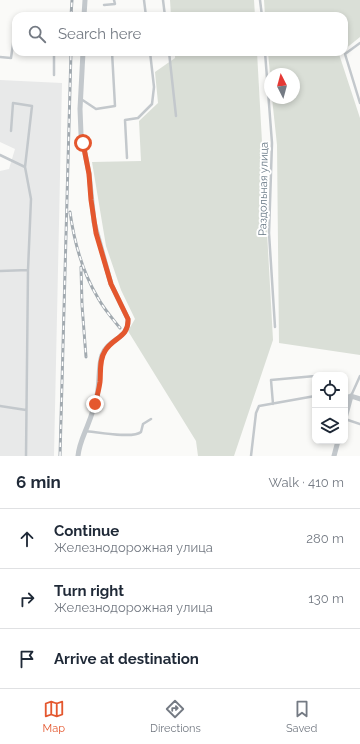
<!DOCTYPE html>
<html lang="en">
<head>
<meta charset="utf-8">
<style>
  :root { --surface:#fff; --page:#f6f6f7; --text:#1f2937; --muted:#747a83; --line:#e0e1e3; --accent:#e4572e }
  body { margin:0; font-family:Raleway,sans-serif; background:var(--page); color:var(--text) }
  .controls { position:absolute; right:12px; bottom:12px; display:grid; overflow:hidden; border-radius:8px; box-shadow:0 2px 6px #0003 }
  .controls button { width:36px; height:36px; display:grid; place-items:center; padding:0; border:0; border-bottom:1px solid var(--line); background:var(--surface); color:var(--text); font:20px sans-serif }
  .compass { position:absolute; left:264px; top:68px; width:36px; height:36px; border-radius:50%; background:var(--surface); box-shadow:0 2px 6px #0003; rotate:354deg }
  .stop { position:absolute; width:12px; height:12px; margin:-9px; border:3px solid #e4572e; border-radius:50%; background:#fff }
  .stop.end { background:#e4572e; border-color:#fff; box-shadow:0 1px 4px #0008 }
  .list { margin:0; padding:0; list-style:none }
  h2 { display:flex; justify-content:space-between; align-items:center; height:52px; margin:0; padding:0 16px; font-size:17px }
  h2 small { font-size:13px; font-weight:400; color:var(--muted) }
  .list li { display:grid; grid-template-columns:26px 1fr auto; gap:12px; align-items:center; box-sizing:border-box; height:60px; padding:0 16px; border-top:1px solid var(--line) }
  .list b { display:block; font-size:15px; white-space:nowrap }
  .list p { margin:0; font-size:13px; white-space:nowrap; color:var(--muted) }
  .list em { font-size:13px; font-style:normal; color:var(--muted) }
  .icon { flex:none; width:22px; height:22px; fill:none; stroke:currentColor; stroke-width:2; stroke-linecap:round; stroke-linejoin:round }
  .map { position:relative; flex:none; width:360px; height:456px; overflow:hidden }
  .search { position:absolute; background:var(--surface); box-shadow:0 2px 6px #0003; left:12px; right:12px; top:12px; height:44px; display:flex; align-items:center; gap:10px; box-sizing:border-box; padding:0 14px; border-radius:12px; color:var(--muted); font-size:15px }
  .sheet { height:232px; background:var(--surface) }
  nav { display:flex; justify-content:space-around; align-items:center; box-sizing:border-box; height:56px; border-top:1px solid var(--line); background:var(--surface); font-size:11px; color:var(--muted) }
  nav a { display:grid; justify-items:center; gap:2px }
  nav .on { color:var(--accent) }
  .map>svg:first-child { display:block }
  .built { fill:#e8e9e9 }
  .green { fill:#dadfd7 }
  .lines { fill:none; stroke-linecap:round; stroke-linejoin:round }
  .lane { stroke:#c3c8cc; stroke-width:2.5 }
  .street { stroke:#c3c8cc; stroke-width:5 }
  .rail-casing { stroke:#a2aab0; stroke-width:3 }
  .rail { stroke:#fff; stroke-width:1.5; stroke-dasharray:4.5; stroke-linecap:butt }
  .route { stroke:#e4572e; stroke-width:5 }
  .labels { text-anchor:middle; stroke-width:4; stroke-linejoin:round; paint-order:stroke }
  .street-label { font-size:11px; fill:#657683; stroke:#fff }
</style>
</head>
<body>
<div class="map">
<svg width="360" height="456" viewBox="0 0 360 456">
  <rect width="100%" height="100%" fill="#fafaf8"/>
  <!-- built -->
  <path class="built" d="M0,80L62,83L54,456H0V171L9,169L15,149L0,142Z"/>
  <!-- green -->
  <path class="green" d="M170,0H254L255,16H171Z
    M264,0H360V37L344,50V16H265Z
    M175,52H257L273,340L234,456H198L196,441L128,331L135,319L121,290L106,246L92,162L141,161L139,121L158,103L155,72L175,58Z
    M268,52H341L339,54L360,118V355L279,343L277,145L272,98H294V74H270Z"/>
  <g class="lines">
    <!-- lane -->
    <path class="lane" d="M144,0L146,16
      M163,0L165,16
      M260,0L262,16
      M104,5L115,4L114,0
      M360,43L345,54L360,103
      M54,52V75
      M169,52L176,116
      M265,52L272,143L269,233L275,327
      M0,57L11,58L15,30H16
      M81,99L96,109L115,106L112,52
      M11,131L13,103L32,106L25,167L31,199L28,270L26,456
      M0,155L25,167
      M127,158L125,120L138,118L152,104L154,87L150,52
      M0,271L28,270
      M325,375H326
      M345,395L351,396L360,376
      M273,404L271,380L315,376
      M0,406L26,410
      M345,419L360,424
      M85,431C97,432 133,439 141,432L143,424L151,419
      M251,456L256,413L259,406L315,396"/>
    <!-- street -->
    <path class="street" d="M84,16L85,0
      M345,418L351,396L360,399
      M78,456C79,445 83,437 87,427C91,417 95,405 97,395C100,382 98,366 102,355C108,338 129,340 128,319L111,284L94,222L89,173L81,134L80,109L83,52
      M334,456L338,441"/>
    <defs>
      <path id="rail" d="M71,16L72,0
        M70,212C74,241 83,273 98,298C104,309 112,318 120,328
        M81,267L82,305L86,357
        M60,456L71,52"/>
    </defs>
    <!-- rail casing -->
    <use href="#rail" class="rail-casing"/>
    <!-- rail -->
    <use href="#rail" class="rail"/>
  </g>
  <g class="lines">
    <!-- route -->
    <path class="route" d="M83,143L89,174L91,200L96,233L111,284L128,319C129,338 113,337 105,351C99,360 101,372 100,382C99,389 97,397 95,404"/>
  </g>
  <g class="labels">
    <!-- street labels -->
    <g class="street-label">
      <text transform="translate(263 189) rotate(-89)" y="4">Раздольная улица</text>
    </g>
  </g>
</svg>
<div class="controls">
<button><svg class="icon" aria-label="locate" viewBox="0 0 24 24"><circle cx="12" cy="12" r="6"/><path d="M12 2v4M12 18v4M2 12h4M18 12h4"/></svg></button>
<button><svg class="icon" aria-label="layers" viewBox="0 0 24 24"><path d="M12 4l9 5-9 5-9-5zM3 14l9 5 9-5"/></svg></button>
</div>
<svg class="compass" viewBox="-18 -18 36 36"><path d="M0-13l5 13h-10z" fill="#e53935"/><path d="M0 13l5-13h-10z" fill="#747a83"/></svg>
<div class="stop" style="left:83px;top:143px"></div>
<div class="stop end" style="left:95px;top:404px"></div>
<div class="search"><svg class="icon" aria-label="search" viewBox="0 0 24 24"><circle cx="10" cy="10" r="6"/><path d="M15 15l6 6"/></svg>Search here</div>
</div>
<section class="sheet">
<h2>6 min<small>Walk · 410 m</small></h2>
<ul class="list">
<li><svg class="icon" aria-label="ahead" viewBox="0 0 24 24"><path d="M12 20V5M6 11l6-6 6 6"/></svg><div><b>Continue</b><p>Железнодорожная улица</p></div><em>280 m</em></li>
<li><svg class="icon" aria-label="right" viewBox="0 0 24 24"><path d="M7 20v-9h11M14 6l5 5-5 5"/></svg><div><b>Turn right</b><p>Железнодорожная улица</p></div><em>130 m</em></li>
<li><svg class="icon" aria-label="arrive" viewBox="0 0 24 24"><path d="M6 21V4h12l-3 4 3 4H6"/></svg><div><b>Arrive at destination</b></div></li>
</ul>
</section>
<nav>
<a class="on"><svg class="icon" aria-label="map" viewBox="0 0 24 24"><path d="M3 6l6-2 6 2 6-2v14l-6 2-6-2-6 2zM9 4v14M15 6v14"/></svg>Map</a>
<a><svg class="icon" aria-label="directions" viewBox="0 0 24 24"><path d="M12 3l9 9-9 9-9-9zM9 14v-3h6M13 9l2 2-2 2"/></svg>Directions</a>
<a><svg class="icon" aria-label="saved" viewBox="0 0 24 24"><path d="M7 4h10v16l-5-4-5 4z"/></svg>Saved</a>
</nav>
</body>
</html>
